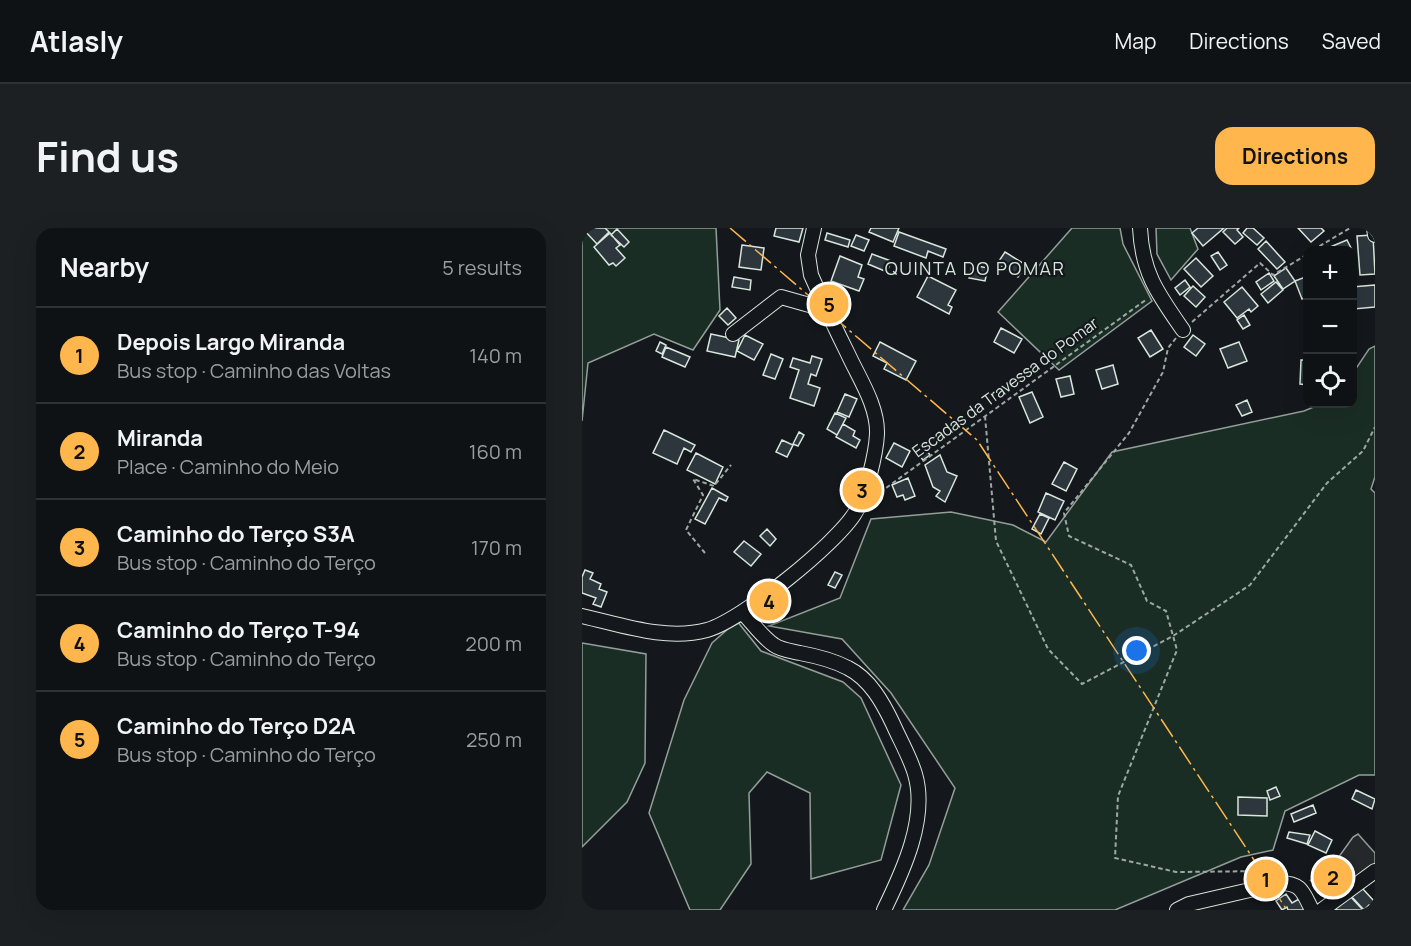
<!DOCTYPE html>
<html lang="en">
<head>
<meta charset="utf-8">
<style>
  :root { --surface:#0f1215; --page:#1d2022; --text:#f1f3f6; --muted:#9b9ea0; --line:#2f3234; --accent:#ffb74d }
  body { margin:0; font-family:Manrope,sans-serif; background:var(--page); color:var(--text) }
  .controls { position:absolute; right:18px; top:18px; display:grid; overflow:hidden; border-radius:12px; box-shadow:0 6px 24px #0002 }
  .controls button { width:54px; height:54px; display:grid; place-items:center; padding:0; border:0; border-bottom:2px solid var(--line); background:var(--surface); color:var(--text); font:30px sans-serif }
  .you { position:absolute; left:555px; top:423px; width:21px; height:21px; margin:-15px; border:4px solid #fff; border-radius:50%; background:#1a73e8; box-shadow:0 0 0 9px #1a73e833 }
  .badge { display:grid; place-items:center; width:39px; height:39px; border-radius:50%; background:var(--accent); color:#111; font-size:20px; font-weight:700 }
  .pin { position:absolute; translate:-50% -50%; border:3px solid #fff; box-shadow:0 2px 6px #0006 }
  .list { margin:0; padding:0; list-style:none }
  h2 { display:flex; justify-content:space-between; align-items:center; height:78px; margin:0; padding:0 24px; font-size:26px }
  h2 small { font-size:20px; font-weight:400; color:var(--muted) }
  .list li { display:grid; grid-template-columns:39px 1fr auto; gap:18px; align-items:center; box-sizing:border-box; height:96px; padding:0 24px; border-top:2px solid var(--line) }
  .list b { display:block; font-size:22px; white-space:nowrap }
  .list p { margin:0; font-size:20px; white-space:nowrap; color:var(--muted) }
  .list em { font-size:20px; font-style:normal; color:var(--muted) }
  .icon { flex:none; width:33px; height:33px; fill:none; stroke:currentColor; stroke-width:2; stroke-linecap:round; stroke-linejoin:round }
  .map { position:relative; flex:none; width:793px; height:682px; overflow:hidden; border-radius:18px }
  header { display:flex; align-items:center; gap:36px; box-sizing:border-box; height:84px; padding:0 30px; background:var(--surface); border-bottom:2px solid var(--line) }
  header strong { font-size:28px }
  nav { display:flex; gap:33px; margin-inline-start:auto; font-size:21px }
  .intro { display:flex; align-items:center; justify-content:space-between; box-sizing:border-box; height:144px; padding:0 36px }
  h1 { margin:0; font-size:42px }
  .button { padding:15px 27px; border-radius:18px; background:var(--accent); color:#111; font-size:21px; font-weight:700 }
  main { display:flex; gap:36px; padding:0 36px }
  aside { flex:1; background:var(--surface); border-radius:18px; box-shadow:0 6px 24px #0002 }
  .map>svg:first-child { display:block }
  .green { fill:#1a2d24; stroke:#939e99; stroke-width:1.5 }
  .parking { fill:#24282b; stroke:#939e99; stroke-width:1.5 }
  .building { fill:#2c363c; stroke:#d8e6dc; stroke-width:1.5 }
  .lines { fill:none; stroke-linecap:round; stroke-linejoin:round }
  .minor-casing { stroke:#d8e6dc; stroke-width:16 }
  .path { stroke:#9da8a2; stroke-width:2; stroke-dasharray:4.5 3; stroke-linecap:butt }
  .minor { stroke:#14181c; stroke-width:14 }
  .power { stroke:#ffb74d; stroke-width:1.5; stroke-dasharray:21 4.5 3 4.5; stroke-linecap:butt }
  .labels { text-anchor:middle; stroke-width:4.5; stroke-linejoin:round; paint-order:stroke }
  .street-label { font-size:16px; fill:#d8e6dc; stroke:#14181c }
  .neighbourhood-label { font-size:18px; letter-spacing:1.5px; fill:#d8e6dc; stroke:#14181c }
</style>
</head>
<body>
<header>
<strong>Atlasly</strong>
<nav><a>Map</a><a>Directions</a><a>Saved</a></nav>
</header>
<div class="intro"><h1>Find us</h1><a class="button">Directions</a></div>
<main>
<aside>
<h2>Nearby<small>5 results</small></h2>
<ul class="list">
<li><span class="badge">1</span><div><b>Depois Largo Miranda</b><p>Bus stop · Caminho das Voltas</p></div><em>140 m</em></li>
<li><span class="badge">2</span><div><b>Miranda</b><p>Place · Caminho do Meio</p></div><em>160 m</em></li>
<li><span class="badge">3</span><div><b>Caminho do Terço S3A</b><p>Bus stop · Caminho do Terço</p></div><em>170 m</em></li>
<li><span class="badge">4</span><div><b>Caminho do Terço T-94</b><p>Bus stop · Caminho do Terço</p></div><em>200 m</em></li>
<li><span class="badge">5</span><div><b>Caminho do Terço D2A</b><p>Bus stop · Caminho do Terço</p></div><em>250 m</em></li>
</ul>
</aside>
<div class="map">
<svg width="793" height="682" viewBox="0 0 793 682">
  <rect width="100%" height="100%" fill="#14181c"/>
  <!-- green -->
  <path class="green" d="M0,0H134L138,82L111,122L72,106L6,135L0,193Z
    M490,0H538L541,16L570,73L477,142L416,84Z
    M574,0H608L616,21L589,52L575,26Z
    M793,118V249L789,261L793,265V547H777L703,583L691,622L659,629L533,682H321L347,637L373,560L309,465L260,411L187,398L258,370L289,291L369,284L431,297L464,314L530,224L722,183L739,176H770L771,145L787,121Z
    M155,393L179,423L261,454L279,470L319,557L299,632L229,651L228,565L185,544L167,565L169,636L138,682H108L67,585L102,472L130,415Z
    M0,415L64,426L63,535L45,574L0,619Z"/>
  <!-- parking -->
  <path class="parking" d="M776,606L793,625V637L768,657L751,637L771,609Z"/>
  <!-- building -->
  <path class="building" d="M0,0H23L27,4L15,16Z
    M194,0H221L217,14L192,8Z
    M289,0H317L311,14L287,4Z
    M616,0H642L621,18L610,5Z
    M645,0H657L655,2L661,9L653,16L641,4Z
    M665,0H671L682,10L675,17L661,5Z
    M716,0H739L742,3L729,14Z
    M35,1L47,14L42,19L29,7Z
    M317,4L364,21L361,29L346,23L344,30L312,18Z
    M28,5L38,17L34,20L43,30L34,38L31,35L27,37L12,19Z
    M245,5L268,12L266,19L243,12Z
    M274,7L287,12L282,23L269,18Z
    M791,7L793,46L778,47L775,8Z
    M765,12L770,22H741Z
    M684,13L703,34L695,41L676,21Z
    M160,17L182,20L179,42L157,39Z
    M423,24L444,37L436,49L415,36Z
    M636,24L645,37L638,42L629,28Z
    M290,26L309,33L305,44L286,36Z
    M258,28L280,37L276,49L282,51L277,63L249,53Z
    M614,30L631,48L619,59L602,41Z
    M390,37L406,40L403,53L387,50Z
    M704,40L713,53L701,61L692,48Z
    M687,45L692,53L679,62L674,54Z
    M346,48L374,62L366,77L370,79L367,86L335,69Z
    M726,48V68L720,71L713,53Z
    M152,49L169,52L168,62L150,59Z
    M603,52L608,59L598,67L593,60Z
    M694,54L701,62L686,75L679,66Z
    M793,57V79L772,81L770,59Z
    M611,58L623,69L614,79L602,68Z
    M660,59L676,78L669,84L667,81L655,90L642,74Z
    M145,80L154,90L146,97L137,88Z
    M662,87L668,97L661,101L655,92Z
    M419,100L440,111L432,125L412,114Z
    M569,102L581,121L568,129L556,110Z
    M129,106L157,112L153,129L125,123Z
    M163,107L181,116L172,132L155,123Z
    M611,107L623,116L614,128L602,119Z
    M78,114L84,117L80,126L74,123Z
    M298,114L334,133L324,152L302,141L305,135L291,128Z
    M657,114L665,133L646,140L638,121Z
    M84,119L108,129L103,139L80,129Z
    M189,126L201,131L193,151L181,147Z
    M230,128L240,131L234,148L229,146L226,156L238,160L232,178L208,170L217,142L208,139L211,130L228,135Z
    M719,132H726V157L718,156Z
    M531,137L536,156L520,161L514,142Z
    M488,148L492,166L479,169L474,151Z
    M450,164L461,189L448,195L437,169Z
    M263,166L275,171L267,189L255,184Z
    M665,172L670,184L660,188L654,177Z
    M253,185L264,190L255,207L245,201Z
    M261,196L273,203L271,208L278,212L274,220L254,209Z
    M82,202L113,217L109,224L102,220L95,236L71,225Z
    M217,204L222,207L216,218L211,216Z
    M200,212L211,217L205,229L194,224Z
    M312,215L328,223L320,239L304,230Z
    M343,220L348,227L341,232L335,225Z
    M114,225L141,239L133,256L105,242Z
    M358,227L365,244L375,248L363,274L354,268L358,263L351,259L343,237Z
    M482,234L495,241L484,263L470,256Z
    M326,250L333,268L323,272L321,267L315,269L310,257Z
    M130,260L146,269L144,273L137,270L123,296L113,291Z
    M464,265L482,273L473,292L456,284Z
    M458,286L467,290L459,306L450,301Z
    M185,301L194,311L188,318L178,308Z
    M162,313L179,326L169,338L152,324Z
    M3,342L11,345L8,351L19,356L17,361L25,364L19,379L11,376L14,370L0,365V349Z
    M253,344L260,347L253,360L246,357Z
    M694,559L698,568L688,572L685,563Z
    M774,562L793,571L790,581L770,571Z
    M656,569L685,570V588L656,587Z
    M731,577L734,585L712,594L709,586Z
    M733,603L750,612L744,625L726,617Z
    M707,604L728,607L725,616L705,610Z
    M780,660L793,674V679L791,681L787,677L782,682L770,669Z
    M704,666L710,675L717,671L724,682H706L705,679L700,682L694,673Z
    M766,666L781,682H755L753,680Z"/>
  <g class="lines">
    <defs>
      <path id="minor" d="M558,0C560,45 576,66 601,102
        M792,0L793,7
        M151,106L199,69L231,78L241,74
        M160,384C170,394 180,409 192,417C199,422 209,423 218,425C234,428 251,432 266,440C288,451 301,475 311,496C318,512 328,529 333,546C346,590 321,643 302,682
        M0,388C40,397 84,413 125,402C160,392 254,316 273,285C284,268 294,226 295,206C296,178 277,150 266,126C253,100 241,74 229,47L226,27L232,0
        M595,682L607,676L698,655C720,655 721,665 730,682
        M740,682L793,643"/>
    </defs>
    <!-- minor casing -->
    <use href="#minor" class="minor-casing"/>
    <!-- path -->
    <path class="path" d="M731,22L768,0
      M610,94L678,35L691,47L726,26
      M594,110L586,120L581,144L547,205L482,285L487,308L549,337L565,373L584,383L595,422L536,568L533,630L594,644L689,643
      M403,188L414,313L466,421L500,456L591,408L668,357L745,255L781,223L793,199
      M297,262L304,260L565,71
      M123,325L104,302L121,267L111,251L132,258L149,237
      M731,650L742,664
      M728,653L744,640L756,655"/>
    <!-- minor -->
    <use href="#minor" class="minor"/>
    <!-- power -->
    <path class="power" d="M148,0L395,212L705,682"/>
  </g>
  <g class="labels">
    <!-- street labels -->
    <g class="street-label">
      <text transform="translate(423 159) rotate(-36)" y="6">Escadas da Travessa do Pomar</text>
    </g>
    <!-- neighbourhood labels -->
    <g class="neighbourhood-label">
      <text x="393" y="47">QUINTA DO POMAR</text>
    </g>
  </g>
</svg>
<div class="controls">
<button>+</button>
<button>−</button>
<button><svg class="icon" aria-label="locate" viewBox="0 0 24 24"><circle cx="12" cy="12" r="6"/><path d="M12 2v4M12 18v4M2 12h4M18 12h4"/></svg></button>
</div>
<div class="you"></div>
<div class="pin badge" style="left:684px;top:651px">1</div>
<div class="pin badge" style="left:751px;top:649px">2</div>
<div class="pin badge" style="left:280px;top:262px">3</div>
<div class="pin badge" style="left:187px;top:373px">4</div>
<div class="pin badge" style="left:247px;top:76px">5</div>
</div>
</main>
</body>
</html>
